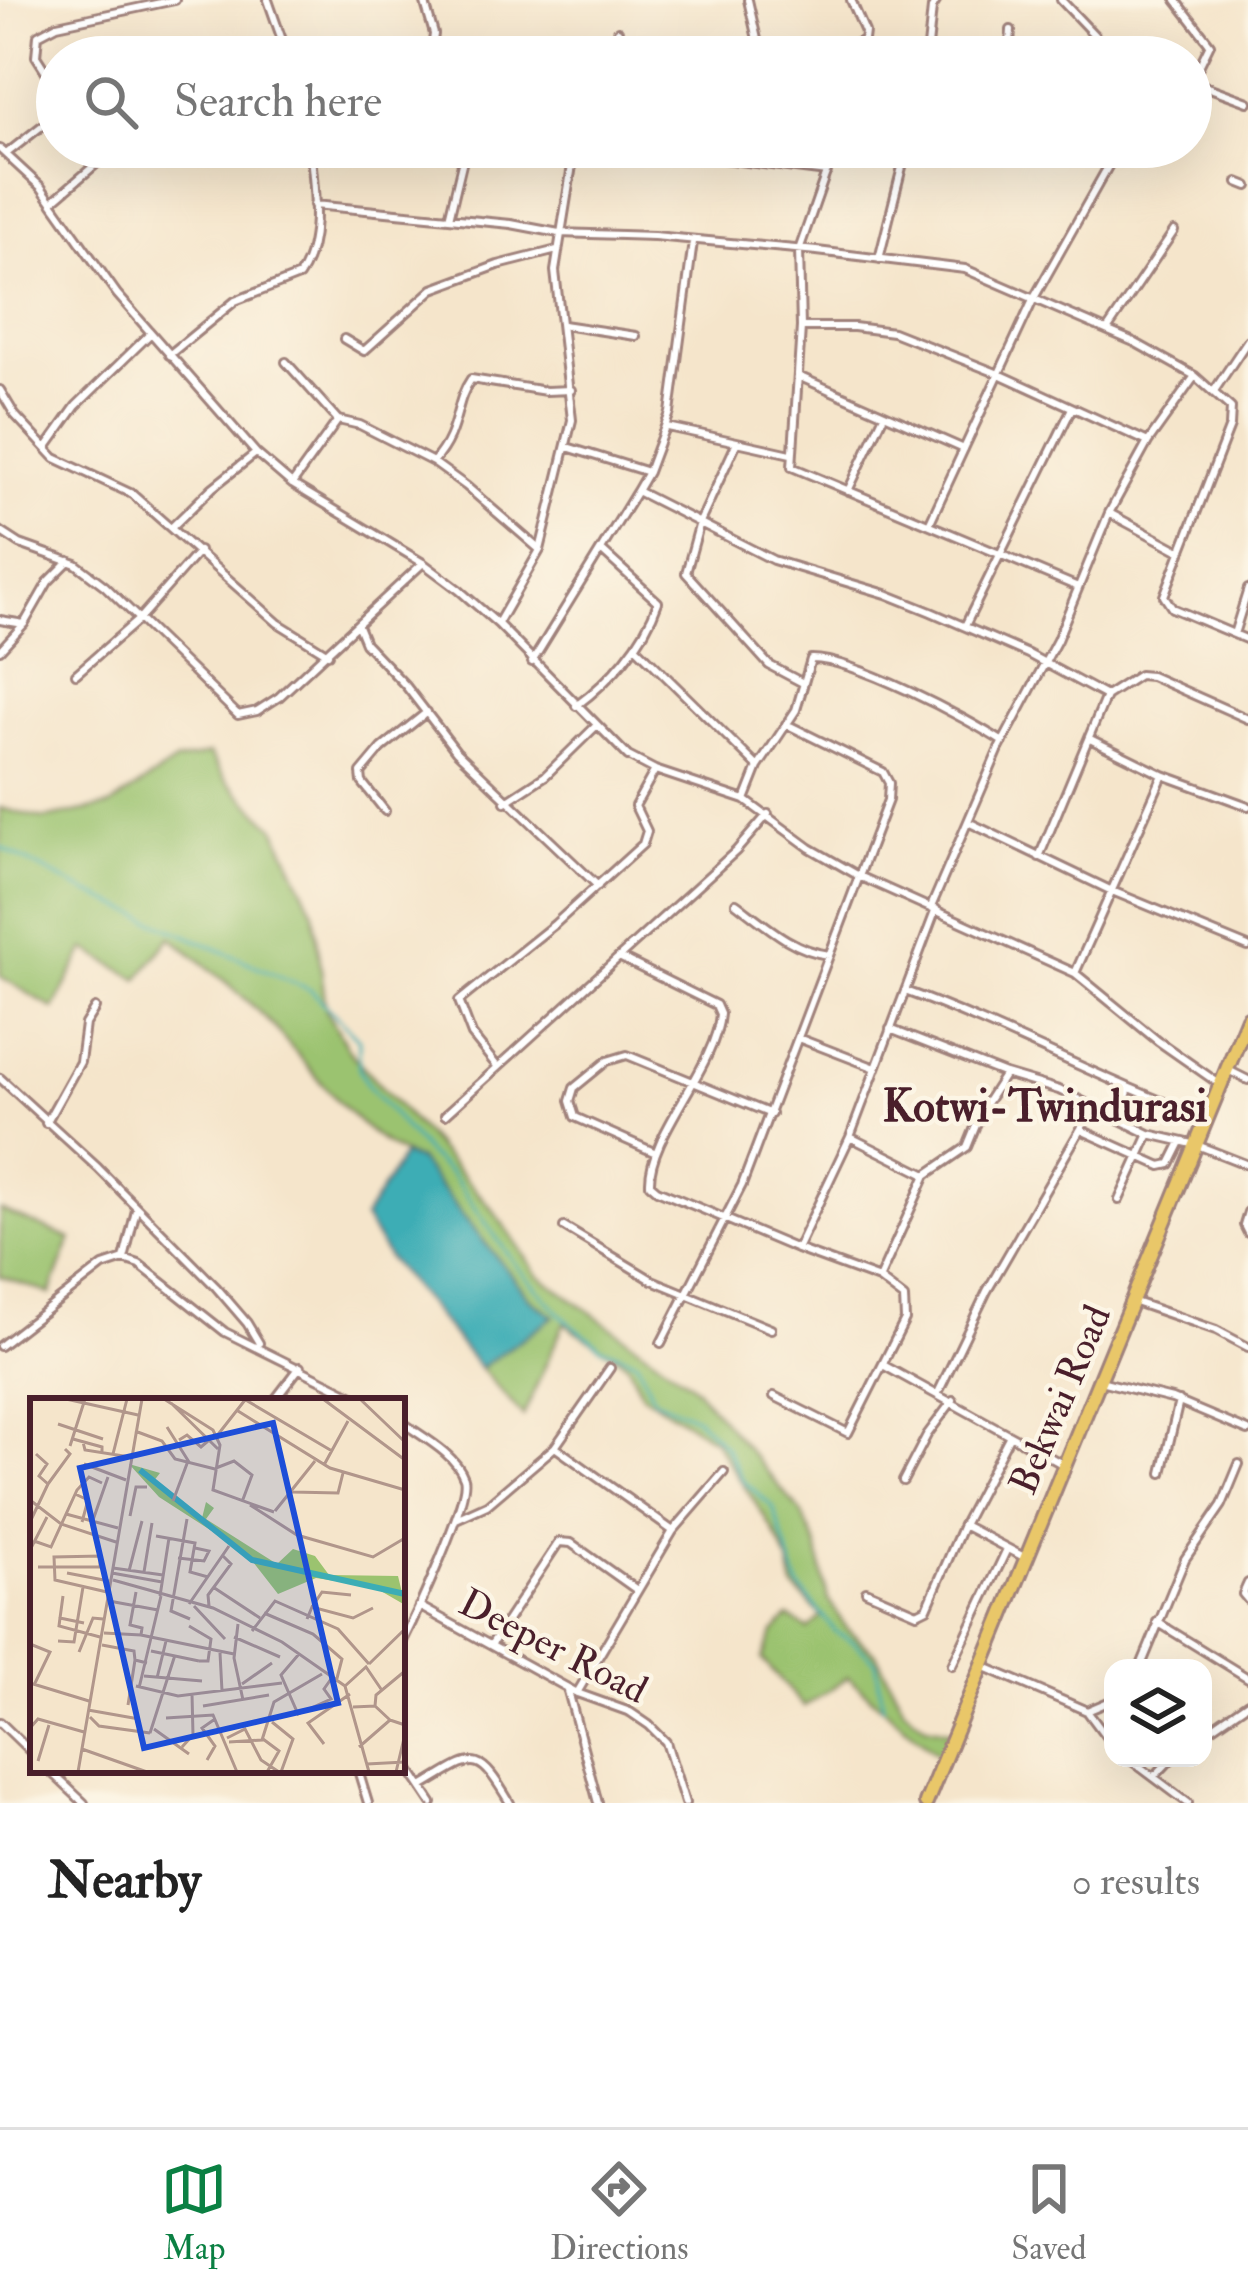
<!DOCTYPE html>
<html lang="en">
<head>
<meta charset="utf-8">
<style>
  :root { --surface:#fff; --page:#f2f2f2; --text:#222; --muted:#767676; --line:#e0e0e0; --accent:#0b8043 }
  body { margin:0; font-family:"IM FELL Double Pica",serif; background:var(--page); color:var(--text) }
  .controls { position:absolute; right:36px; bottom:36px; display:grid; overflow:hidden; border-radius:24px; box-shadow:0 12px 48px #0002 }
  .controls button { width:108px; height:108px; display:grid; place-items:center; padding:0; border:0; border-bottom:3px solid var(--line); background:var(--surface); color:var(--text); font:60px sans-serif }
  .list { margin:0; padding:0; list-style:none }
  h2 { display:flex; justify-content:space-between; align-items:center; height:156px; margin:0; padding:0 48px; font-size:51px }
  h2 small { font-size:39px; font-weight:400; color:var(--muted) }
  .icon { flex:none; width:66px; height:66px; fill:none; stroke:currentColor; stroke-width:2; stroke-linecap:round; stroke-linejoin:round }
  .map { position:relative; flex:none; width:1248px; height:1803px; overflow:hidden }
  .search { position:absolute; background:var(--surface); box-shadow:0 12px 48px #0002; left:36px; right:36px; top:36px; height:132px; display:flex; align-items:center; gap:30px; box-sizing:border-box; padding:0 42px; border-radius:66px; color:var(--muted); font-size:45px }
  .sheet { height:324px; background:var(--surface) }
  nav { display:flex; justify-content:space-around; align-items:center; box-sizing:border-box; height:168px; border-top:3px solid var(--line); background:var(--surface); font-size:33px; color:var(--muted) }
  nav a { display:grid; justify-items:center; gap:6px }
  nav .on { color:var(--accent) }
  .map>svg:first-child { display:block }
  .green { fill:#9bc36f; stroke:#72714d; stroke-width:3 }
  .water { fill:#3cadb5; stroke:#436670; stroke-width:3 }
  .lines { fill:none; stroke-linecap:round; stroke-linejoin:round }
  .stream { stroke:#3cadb5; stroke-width:3 }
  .street-casing { stroke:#a0827b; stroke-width:12 }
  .highway-casing { stroke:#a0827b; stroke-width:18 }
  .street { stroke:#fff; stroke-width:6 }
  .highway { stroke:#e9c769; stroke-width:12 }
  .labels { text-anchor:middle; stroke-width:9; stroke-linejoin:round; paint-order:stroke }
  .street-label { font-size:39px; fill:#4a1f2b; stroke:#fcf5e5 }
  .quarter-label { font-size:45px; font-weight:bold; fill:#4a1f2b; stroke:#fcf5e5 }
  .inset-river { fill:none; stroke:#3cadb5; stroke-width:6 }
  .inset-road { fill:none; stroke:#b1968b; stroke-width:3 }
  .view { fill:#1d4ed8; fill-opacity:0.15; stroke:#1d4ed8; stroke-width:6 }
  .inset-edge { fill:none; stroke:#4a1f2b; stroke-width:6 }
</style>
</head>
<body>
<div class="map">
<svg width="1248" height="1803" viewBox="0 0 1248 1803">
  <rect width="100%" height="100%" fill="#fcf5e5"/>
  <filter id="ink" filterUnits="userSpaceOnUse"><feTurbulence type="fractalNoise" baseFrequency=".00833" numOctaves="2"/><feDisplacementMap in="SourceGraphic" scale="24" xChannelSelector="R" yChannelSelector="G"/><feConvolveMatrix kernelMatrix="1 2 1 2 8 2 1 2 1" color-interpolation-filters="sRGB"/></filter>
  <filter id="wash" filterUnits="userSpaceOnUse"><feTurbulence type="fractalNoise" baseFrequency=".004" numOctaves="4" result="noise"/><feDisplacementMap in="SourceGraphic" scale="48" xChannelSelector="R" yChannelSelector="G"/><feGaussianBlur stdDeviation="2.7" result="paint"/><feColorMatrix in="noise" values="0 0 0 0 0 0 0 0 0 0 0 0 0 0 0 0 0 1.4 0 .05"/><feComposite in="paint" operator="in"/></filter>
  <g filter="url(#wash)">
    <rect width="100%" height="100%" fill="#f5e5cb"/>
    <!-- green -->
    <path class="green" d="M209,754L227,781L275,828L314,912L326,1009L349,1051L492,1208L538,1275L692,1384L801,1512L817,1546L828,1599L846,1628L876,1654L904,1708L926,1726L952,1731L941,1757L848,1677L804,1707L762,1659L774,1632L789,1617L808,1629L822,1616L794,1588L789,1562L773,1530L714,1440L642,1394L628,1364L564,1323L523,1416L480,1368L553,1316L531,1300L418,1160C356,1139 308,1061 263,1016C235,987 202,963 171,937L138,979L85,949L54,1009L0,976V808L44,819L110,806L175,762Z
      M0,1210L71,1239L50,1294L0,1276Z"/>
    <!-- water -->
    <path class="water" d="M403,1155L418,1160L531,1300L554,1316L480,1368L388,1258L364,1218Z"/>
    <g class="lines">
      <!-- stream -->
      <path class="stream" d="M0,847L80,889L311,990L359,1039V1068L367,1084L429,1156L451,1174L518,1268L566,1320L601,1347L637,1361L654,1399L697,1418L726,1448L743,1481L773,1507L799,1587L836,1632L854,1642L876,1662L883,1707"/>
    </g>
  </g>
  <g filter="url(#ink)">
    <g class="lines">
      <defs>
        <path id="street" d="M268,0L288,57
          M424,0L434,34L431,57
          M748,0L761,57
          M1061,0L1115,57
          M1176,0L1210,44L1192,81
          M618,31L621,57
          M827,57L864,40L865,32L851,0
          M927,57L932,8L937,0
          M1009,57L1011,30
          M1191,81L1248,102
          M57,89L36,56L38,35L57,25L175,0
          M510,147L723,159L827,172
          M835,147L799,250L801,327L792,467L1078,587
          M1003,147L1071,152
          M0,149L41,187L117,294L256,453L292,484L423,563L459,590L498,624L628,756L655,770L745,800L810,848L859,876L1075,973L1158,1041L1218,1083
          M6,154L57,114
          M1238,182L1248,186
          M54,200L102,159L147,147
          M314,205L511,224L559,233L654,236L817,251L965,269L1134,342L1195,376L1231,408L1230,426L1164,596L1172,608L1248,640
          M449,218L466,147
          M879,259L907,147
          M563,325L636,336
          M801,327H854L893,332L999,374L1148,442
          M1107,330L1174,231
          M344,339L364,351L433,289L498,265L557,250
          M169,355L235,301L299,276C323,242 314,187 310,147
          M286,362L338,420L360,425L433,462L466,486L540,550
          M798,376L964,449
          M0,390L15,415L55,458L132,494L278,623L328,654
          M1214,391L1248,340
          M667,427L737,442
          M567,447L648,472L637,491L773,560L886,594L931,612L1028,654L1106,696L1039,857
          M46,448L76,406L150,334
          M791,454L737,442L700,522L686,573L769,665L803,683
          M433,462C461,431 453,405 471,379L546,391L571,390
          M648,472L670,413L693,242
          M292,484L338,420
          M848,491L884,415
          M1109,513L1180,551
          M930,522L1034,298L1119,147
          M172,527L212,488L256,453
          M0,531L20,544L76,564L105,586L238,715L257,711L279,697L423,563
          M0,620L24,624L48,582L69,561
          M498,623L540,550L572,420L555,271L574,153
          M358,626L365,643L406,686L456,751L598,886
          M965,626L1072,408
          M1234,634L1248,589
          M636,647L758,767L745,800
          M0,650L24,624
          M532,662L637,491
          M76,674L138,620L199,551
          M1106,696L1139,675L1151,676L1248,719
          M576,706C611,680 644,643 658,602L601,550
          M758,767L796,710L811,659C852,658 967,718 1003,742
          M1163,775L1248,806
          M505,802L545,776L596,726
          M385,811L362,782L361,773L382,748L427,712
          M968,822L1112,891L1248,947
          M736,903C764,924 793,951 829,955
          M931,907L999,749L1057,640L1109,513L1148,442L1195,376
          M619,957L716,1005L720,1014C716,1067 648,1135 650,1184L657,1190L797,1249L879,1279L904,1298L905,1320L848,1433L774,1396
          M1076,971L1163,775L1090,739
          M905,991C1007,1028 1103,1081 1205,1118
          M890,1029L1005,1074L1059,1090L1149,1134L1197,1145L1248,1165
          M798,1038L873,1067
          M496,1065L472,1035L459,1001L555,924L643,844L647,831L635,806L655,770
          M1230,1071L1248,1080
          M0,1078L98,1168L216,1287L247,1323L259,1343
          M445,1115L736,851L768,814
          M1119,1116L1129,1089
          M46,1123L80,1062L85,1024L95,1008
          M1081,1130L1161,1166L1170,1164L1181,1142
          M850,1137L926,1175
          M656,1153L575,1117L570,1101L574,1088L607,1061L627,1055L771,1114
          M1119,1200L1149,1134
          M1248,1212L1244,1225L1248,1233
          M564,1227L652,1280L771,1329
          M797,1249L850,1137L936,909
          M124,1259L136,1210
          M879,1279L926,1175L967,1147L983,1108L1005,1074
          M1135,1302L1216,1330L1248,1347
          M661,1343L742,1185L888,800L889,783L883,772L786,724
          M0,1346L103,1266L124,1259L139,1264L225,1332L364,1401
          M883,1365L1064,1465
          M1100,1381L1172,1399L1248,1431
          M938,1393L987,1291L1094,1106
          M274,1401L300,1367
          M402,1422C421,1436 456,1454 464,1478C471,1497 414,1619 402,1643
          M555,1447L673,1531
          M1162,1473L1179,1401
          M903,1481L927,1435L953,1400
          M456,1519L487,1505L555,1447L610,1368
          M963,1525L1024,1557
          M1248,1583L1243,1594L1248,1600
          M866,1591L917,1613L927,1608L963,1525L1009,1437
          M419,1606L577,1693L630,1712L649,1725L666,1742L685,1803
          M1157,1622L1248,1678
          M491,1645L559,1542L571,1543L637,1590
          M952,1665L1007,1549
          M985,1667L1087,1711L1113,1746
          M1140,1668L1185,1559L1222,1505L1239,1464
          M568,1691L598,1803
          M577,1693L673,1531L724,1472
          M1087,1711L1113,1700
          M0,1722L33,1754
          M1203,1734L1248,1703
          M402,1758L432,1803
          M1128,1758L1188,1803
          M49,1770L84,1803
          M358,1770L368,1803
          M1154,1777L1172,1758
          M422,1787C475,1756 476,1746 510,1803"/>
        <path id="highway" d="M926,1803L1248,1018"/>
      </defs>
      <!-- street casing -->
      <use href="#street" class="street-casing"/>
      <!-- highway casing -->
      <use href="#highway" class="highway-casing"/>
      <!-- street -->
      <use href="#street" class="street"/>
      <!-- highway -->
      <use href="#highway" class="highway"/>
    </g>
  </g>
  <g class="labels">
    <!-- street labels -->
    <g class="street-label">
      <text transform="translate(1059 1399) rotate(-67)" y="14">Bekwai Road</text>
      <text transform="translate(554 1645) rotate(27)" y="14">Deeper Road</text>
    </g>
    <!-- quarter labels -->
    <g class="quarter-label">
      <text x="1045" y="1121">Kotwi-Twindurasi</text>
    </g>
  </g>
  <!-- overview -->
  <g transform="translate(30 1398)">
    <rect width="375" height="375" fill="#f5e5cb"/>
    <path d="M99,66L130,75L123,84L162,116L172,120L176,104L184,110L176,121L247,166L263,151L285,158L299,177L368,178L375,207L344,189L286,180L248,196L216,155L129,99Z" fill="#9bc36f"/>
    <path class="inset-river" d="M110,72L222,162L375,196"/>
    <path class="inset-road" d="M36,1L108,17M134,1L183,32L190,47L183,92L244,114M214,1L302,53M293,1L375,62M330,1L375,44M141,5L188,51M208,13L300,70L375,92M28,26L73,41M137,29L159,64M105,33L132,43L145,61L185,71M186,39L215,2M43,41L72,49V55M149,42L157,37L171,49L178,43M53,44L55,52L100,59M40,48L55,1M83,56L97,1M54,66L96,82M294,67L318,23M186,70L204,63L222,77L212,104M18,86L40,56L35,51M262,94L308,95L313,75M45,96L58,102L52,124M0,102L31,126L86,144M143,103L158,63M220,107L267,137L343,159L375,140M245,113L285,63M36,116L88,130M100,118L106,89H117M157,121L141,213L160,221M63,122L78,79M0,124L18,86L9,78L17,66L6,56M126,138L165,145L160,174L178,179M4,143L21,149L47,92L59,79L72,85M0,152L17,119M148,160L174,163L179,153L165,150M8,169H70M70,169V158L24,159L25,182L77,194M83,170L133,177M99,173L112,123M114,174L122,125M37,175L79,183M82,175L132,184M83,182L183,210L252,244L315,288L339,374M183,189L230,220M106,194L100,227L112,230L111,237L204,256M33,198L30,220L54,225M130,198L139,140M79,203L128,212M159,206L199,148M164,208L195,241M179,208L178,197L201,166L193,158M282,209L292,194L321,197M234,215L283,236L312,261L306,284M30,220L29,228L70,239M277,221L282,209L323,220L343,210M208,226L204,260L213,302M159,228L181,241L178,263H169M222,233L245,203L308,231L339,266M74,235L111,237M204,239L250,259M28,243L44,244L53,189M0,246L20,254L5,285M72,247L104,253L105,262L117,265M121,253L169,263M49,254L63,220L73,221M190,255L192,293M269,256L251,277L268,316L301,301L294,291L301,281M339,266L375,231M114,278L172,283M127,280L136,243M0,285L59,303M212,286L242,265M106,288L148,298L252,285M315,288L336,269L351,291M109,290L131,198M98,307L105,262M173,308L239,297M345,308L346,297L375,273M323,309L345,308L360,322M58,312L109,321M60,319L69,328L120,335M136,320L183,317L207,374M242,324L263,341L251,374M0,330L8,321L54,334M124,331L159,356M120,335L145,257M197,340L215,331L231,362L249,374M233,341L249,353L237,374M199,344L232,342L244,304L292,276M294,346L278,325L320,296M152,349L163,337L162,296M329,349L360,322L375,327M52,351L117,374M177,362L185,348L172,330L185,321M8,363L19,327M337,366L375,364M48,374L112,1M366,374L375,336"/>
    <path class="view" d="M243,25L308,305L114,350L50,70Z"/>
    <rect width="375" height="375" class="inset-edge"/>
  </g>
</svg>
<div class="controls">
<button><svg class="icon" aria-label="layers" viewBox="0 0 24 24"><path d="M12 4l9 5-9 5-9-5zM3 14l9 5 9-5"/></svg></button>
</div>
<div class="search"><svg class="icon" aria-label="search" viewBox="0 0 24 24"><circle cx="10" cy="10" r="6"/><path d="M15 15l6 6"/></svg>Search here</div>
</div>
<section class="sheet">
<h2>Nearby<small>0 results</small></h2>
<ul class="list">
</ul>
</section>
<nav>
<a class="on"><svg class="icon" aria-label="map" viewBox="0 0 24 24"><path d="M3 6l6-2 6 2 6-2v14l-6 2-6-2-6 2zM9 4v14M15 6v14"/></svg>Map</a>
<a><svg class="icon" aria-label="directions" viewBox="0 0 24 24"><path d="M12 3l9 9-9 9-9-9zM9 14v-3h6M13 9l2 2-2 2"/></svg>Directions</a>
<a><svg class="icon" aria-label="saved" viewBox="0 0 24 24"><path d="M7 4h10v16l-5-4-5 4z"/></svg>Saved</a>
</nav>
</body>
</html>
